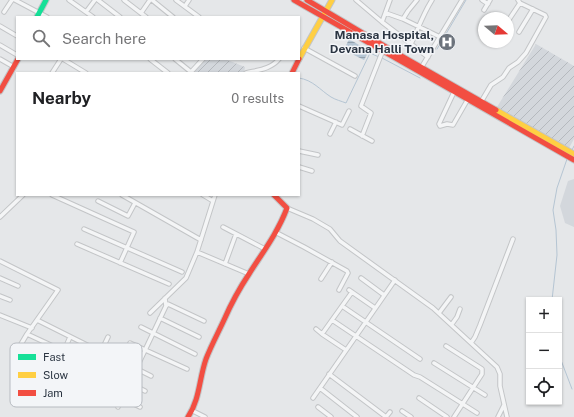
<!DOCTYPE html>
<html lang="en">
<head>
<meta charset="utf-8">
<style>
  :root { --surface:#fff; --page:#f2f2f2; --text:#202124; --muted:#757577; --line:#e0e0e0 }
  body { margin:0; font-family:"Public Sans",sans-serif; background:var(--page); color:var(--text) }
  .controls { position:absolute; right:12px; bottom:12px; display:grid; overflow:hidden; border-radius:0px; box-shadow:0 1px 3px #0004 }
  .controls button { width:36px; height:36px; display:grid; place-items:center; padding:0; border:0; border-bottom:1px solid var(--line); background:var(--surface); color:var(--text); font:20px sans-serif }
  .compass { position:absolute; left:478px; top:12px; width:36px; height:36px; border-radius:50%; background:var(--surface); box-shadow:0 1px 3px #0004; rotate:109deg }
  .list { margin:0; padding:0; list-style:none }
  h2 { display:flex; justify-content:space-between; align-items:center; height:52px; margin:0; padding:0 16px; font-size:17px }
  h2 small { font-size:13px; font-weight:400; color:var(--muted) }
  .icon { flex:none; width:22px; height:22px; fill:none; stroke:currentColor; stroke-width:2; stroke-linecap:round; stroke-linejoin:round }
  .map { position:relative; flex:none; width:574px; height:417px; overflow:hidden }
  .search { position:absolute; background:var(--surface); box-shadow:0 1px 3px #0004; left:16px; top:16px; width:284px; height:44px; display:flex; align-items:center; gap:10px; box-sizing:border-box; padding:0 14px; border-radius:0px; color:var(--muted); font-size:15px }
  .panel { position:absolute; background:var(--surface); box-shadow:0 1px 3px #0004; left:16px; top:72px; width:284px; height:124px; border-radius:0px }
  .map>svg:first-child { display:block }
  .built { fill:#d3d7dc }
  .industrial { fill:url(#industrial-furrows) }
  .water { fill:url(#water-rules) }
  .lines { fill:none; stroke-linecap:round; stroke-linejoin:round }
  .stream { stroke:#b5c5d3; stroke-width:1 }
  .street-casing { stroke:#c3c5c7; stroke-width:5.5 }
  .fast-casing { stroke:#c3c5c7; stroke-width:7 }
  .slow-casing { stroke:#c3c5c7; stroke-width:7 }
  .jam-casing { stroke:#c3c5c7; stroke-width:7 }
  .street { stroke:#f4f5f6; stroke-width:3.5 }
  .fast { stroke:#16e098; stroke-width:5 }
  .slow { stroke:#ffcf43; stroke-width:5 }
  .jam { stroke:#f24e42; stroke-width:5 }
  .labels { text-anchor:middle; stroke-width:3; stroke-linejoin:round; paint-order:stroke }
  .poi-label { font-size:12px; font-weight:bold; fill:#2b3542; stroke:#f3f5f8; text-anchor:end }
  .key { fill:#f3f5f8; stroke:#b7bbc1; stroke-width:1 }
  .key-label { font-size:11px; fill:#2b3542 }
</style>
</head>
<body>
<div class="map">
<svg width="574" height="417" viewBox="0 0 574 417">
  <defs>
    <pattern id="industrial-furrows" width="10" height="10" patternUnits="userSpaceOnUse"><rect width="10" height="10" fill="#d3d7dc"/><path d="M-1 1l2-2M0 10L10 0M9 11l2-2" fill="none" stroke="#b5b9be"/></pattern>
    <pattern id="water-rules" width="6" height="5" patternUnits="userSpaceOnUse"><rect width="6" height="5" fill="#b5c5d3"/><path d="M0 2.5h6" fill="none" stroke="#93a1ad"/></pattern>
  </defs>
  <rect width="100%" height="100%" fill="#e5e7e9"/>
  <!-- built -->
  <path class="built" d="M574,179V227L565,223L560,206L568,181Z"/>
  <!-- industrial -->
  <path class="industrial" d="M536,44L574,66V139L569,148L497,107Z
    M206,59H225L245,67L244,73H193Z"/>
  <!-- water -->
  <path class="water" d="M349,39L369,51L364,60L344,50Z"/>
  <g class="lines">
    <!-- stream -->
    <path class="stream" d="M437,49L466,0
      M382,58L420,78
      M299,78C313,80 320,90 331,97C336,100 341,101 346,103L370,53L379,57
      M572,150L574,146
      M552,300L557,255L556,230L553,210L557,188L567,159
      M559,355L572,389"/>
    <defs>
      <path id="street" d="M15,0L47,17
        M69,0L93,17
        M98,0L120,17
        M124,0L146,17
        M152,0L173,17
        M176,0L199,17
        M356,0L382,22L428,57
        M482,0L488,4
        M185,6L189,0
        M484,10L490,0
        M4,12L12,0
        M86,12L95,0
        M141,13L150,0
        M386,13L403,19L440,37
        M403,19L408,11L417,0
        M508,21L520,3L518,0
        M382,22L390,0
        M0,26L17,36
        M519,32L533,9
        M411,44C418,29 423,14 432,0
        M0,45L17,55
        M304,48L355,76
        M0,59L14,67
        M63,59L86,73
        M150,59L168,73
        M175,59L191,72
        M421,68L462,0
        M191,72L203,59
        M52,73L61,59
        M246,73C258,70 271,69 279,59
        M454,92L439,124L440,126L447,124L453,125L468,99
        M481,102L491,85L503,77L509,68L518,62L526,53L546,17L545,15L520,3
        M299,106L342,125L349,111
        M350,129L372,141
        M330,134L336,122
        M362,136L371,113L361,106L383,50
        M299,151L318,155
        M299,167L312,171
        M52,195L134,232L120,263
        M122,195L201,240
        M203,195L213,201
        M98,201L128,216L135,203
        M287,208L313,219L330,229L340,241L433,308L497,367L500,374V386L507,417
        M0,217L23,195
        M223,227L265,249
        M84,229L182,272
        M277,233L304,247L347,271L348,273L339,290
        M77,244L169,284
        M197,252L249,274
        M0,261L58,290L27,334L14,356
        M225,264L236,234
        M0,278L18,286
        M361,278L384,295
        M321,279L332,262
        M349,290L375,308
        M0,296L10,300
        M166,306L168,304L204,321
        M342,306L420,359
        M150,313L186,278L197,252L215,195
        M439,313L451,297
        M0,315L32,328
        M160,318L199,337
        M37,320L101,352
        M332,320L414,375L420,377L477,413
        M452,324L457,317L460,309
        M141,327L195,354
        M316,329L322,334L352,292
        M27,334L55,347L52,352
        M322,334L346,350
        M130,343L187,369
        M471,343L475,337L480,325L513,239
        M446,346L479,367L482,369V374L454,417
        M19,348L69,390
        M117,359L151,376
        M60,360L70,337
        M434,363L485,395
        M76,370L89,377L108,337
        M329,374L386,417
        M129,383L145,391
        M320,388L357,417
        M122,398L140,407
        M313,398L395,280
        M419,398L447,417
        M118,407L166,306L165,298
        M318,407L331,417
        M193,411L205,417
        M402,411L411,417
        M386,417L390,412
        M498,417L504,405"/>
      <path id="fast" d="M37,17L46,0"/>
      <path id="slow" d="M299,59L332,0
        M496,110L574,154"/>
      <path id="jam" d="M294,0L574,160
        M307,0L396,53L496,110
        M292,73L299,59
        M0,91L18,59
        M188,417C200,399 199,379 206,359C211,346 218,333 224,320C231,304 239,289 249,274C263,252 278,232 287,208L274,195"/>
    </defs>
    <!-- street casing -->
    <use href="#street" class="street-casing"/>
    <!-- fast casing -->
    <use href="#fast" class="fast-casing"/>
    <!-- slow casing -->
    <use href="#slow" class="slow-casing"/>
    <!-- jam casing -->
    <use href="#jam" class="jam-casing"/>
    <!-- street -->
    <use href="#street" class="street"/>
    <!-- fast -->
    <use href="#fast" class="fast"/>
    <!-- slow -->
    <use href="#slow" class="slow"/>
    <!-- jam -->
    <use href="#jam" class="jam"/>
  </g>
  <!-- icons -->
  <defs>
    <symbol id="hospital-disc" viewBox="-11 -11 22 22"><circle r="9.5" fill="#6c737c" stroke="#f3f5f8"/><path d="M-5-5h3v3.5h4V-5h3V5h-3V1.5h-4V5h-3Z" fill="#fff"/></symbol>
  </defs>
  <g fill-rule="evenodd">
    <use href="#hospital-disc" x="437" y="32" width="20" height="20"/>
  </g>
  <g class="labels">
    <!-- poi labels -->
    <g class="poi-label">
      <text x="434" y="39">Manasa Hospital,<tspan x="434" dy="14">Devana Halli Town</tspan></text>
    </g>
  </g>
  <!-- legend -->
  <rect x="10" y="343" width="132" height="64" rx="6" class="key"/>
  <rect x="18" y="354" width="18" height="6" fill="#16e098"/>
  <rect x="18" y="372" width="18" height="6" fill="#ffcf43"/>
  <rect x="18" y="390" width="18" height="6" fill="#f24e42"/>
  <g class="key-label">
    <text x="43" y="361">Fast</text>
    <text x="43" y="379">Slow</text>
    <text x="43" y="397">Jam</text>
  </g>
</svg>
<div class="controls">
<button>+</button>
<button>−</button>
<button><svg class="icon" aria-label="locate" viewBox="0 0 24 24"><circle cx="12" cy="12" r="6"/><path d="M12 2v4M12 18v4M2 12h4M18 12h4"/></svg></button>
</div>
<svg class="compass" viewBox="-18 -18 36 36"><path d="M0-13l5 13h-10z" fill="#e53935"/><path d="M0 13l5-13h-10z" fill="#757577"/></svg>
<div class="search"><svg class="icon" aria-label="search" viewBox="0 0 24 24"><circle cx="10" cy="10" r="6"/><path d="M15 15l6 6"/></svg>Search here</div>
<section class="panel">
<h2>Nearby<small>0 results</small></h2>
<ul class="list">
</ul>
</section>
</div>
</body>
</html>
